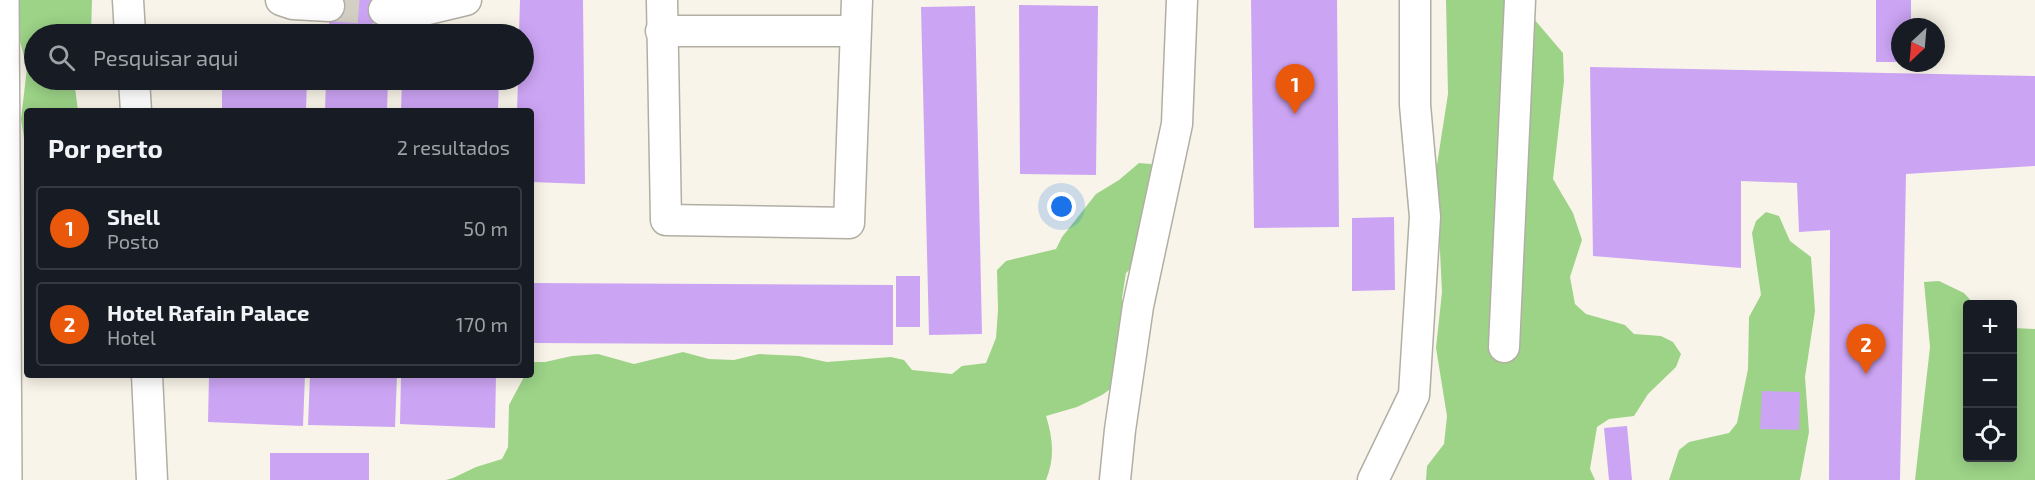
<!DOCTYPE html>
<html lang="pt">
<head>
<meta charset="utf-8">
<style>
  :root { --surface:#171b24; --page:#242831; --text:#f1f3f6; --muted:#9ea1a6; --line:#363941; --accent:#ea580c }
  body { margin:0; font-family:"Exo 2",sans-serif; background:var(--page); color:var(--text) }
  .controls { position:absolute; right:18px; bottom:18px; display:grid; overflow:hidden; border-radius:6px; box-shadow:0 3px 15px #0003 }
  .controls button { width:54px; height:54px; display:grid; place-items:center; padding:0; border:0; border-bottom:2px solid var(--line); background:var(--surface); color:var(--text); font:30px sans-serif }
  .compass { position:absolute; left:1891px; top:18px; width:54px; height:54px; border-radius:50%; background:var(--surface); box-shadow:0 3px 15px #0003; rotate:206deg }
  .you { position:absolute; left:1062px; top:207px; width:21px; height:21px; margin:-15px; border:4px solid #fff; border-radius:50%; background:#1a73e8; box-shadow:0 0 0 9px #1a73e833 }
  .badge { display:grid; place-items:center; width:39px; height:39px; border-radius:50%; background:var(--accent); color:#fff; font-size:20px; font-weight:700 }
  .pin { position:absolute; translate:-50% -50px; filter:drop-shadow(0 2px 3px #0008) }
  .pin::after { content:''; position:absolute; top:32px; width:21px; height:18px; background:inherit; clip-path:polygon(0 0,100% 0,50% 100%) }
  .list { margin:0; padding:0; list-style:none }
  h2 { display:flex; justify-content:space-between; align-items:center; height:78px; margin:0; padding:0 24px; font-size:26px }
  h2 small { font-size:20px; font-weight:400; color:var(--muted) }
  .list li { display:grid; grid-template-columns:39px 1fr auto; gap:18px; align-items:center; box-sizing:border-box; height:84px; margin:0 12px 12px; padding:0 12px; border:2px solid var(--line); border-radius:6px }
  .list b { display:block; font-size:22px; white-space:nowrap }
  .list p { margin:0; font-size:20px; white-space:nowrap; color:var(--muted) }
  .list em { font-size:20px; font-style:normal; color:var(--muted) }
  .icon { flex:none; width:33px; height:33px; fill:none; stroke:currentColor; stroke-width:2; stroke-linecap:round; stroke-linejoin:round }
  .map { position:relative; flex:none; width:2035px; height:480px; overflow:hidden }
  .search { position:absolute; background:var(--surface); box-shadow:0 3px 15px #0003; left:24px; top:24px; width:510px; height:66px; display:flex; align-items:center; gap:15px; box-sizing:border-box; padding:0 21px; border-radius:33px; color:var(--muted); font-size:22px }
  .panel { position:absolute; background:var(--surface); box-shadow:0 3px 15px #0003; left:24px; top:108px; width:510px; height:270px; border-radius:6px }
  .map>svg:first-child { display:block }
  .forest { fill:#9cd387 }
  .building { fill:#cca4f4 }
  .lines { fill:none; stroke-linecap:round; stroke-linejoin:round }
  .minor-tunnel { stroke:#d3cfc5; stroke-width:30; stroke-dasharray:30 15; stroke-linecap:butt }
  .minor-casing { stroke:#b2aea4; stroke-width:33 }
  .major-casing { stroke:#b2aea4; stroke-width:36 }
  .minor { stroke:#fff; stroke-width:30 }
  .major { stroke:#fff; stroke-width:33 }
</style>
</head>
<body>
<div class="map">
<svg width="2035" height="480" viewBox="0 0 2035 480">
  <rect width="100%" height="100%" fill="#f9f4e9"/>
  <!-- forest -->
  <path class="forest" d="M9,0H92L91,34H34V80H74L78,111H27V157L21,119L27,68Z
    M1446,0H1506L1528,12L1563,53L1564,81L1553,179L1573,213L1582,240L1570,277L1575,304L1586,314L1625,325L1634,334L1661,336L1673,342L1681,354L1676,367L1648,394L1634,416L1609,419L1597,427L1590,469L1595,480H1426L1427,466L1444,444L1447,416L1436,348L1442,292L1436,171L1448,94Z
    M1139,163L1151,164L1158,174L1137,262L1126,273L1122,298L1127,351L1113,387L1102,395L1077,407L1046,416C1053,438 1055,459 1046,480H446L453,478L476,467L502,459L508,447L509,405L525,375H531L532,362H545L572,356L598,354L634,364L683,352L709,359L734,360L759,354L799,356L827,362L891,357L904,360L912,370L952,374L962,366L986,363L996,338L998,310L997,270L1006,261L1056,249L1062,237L1096,194L1119,180Z
    M1766,212L1779,216L1790,241L1811,257L1815,311L1805,377L1809,432L1800,480H1669L1679,450L1689,442L1729,433L1737,423L1748,369L1749,317L1761,295L1752,233L1756,221Z
    M1939,281L1964,293L1974,304H1968V458H2012L2013,328L2035,329V480H1915L1930,347L1924,282Z"/>
  <!-- building -->
  <path class="building" d="M329,0H384V34H329Z
    M520,0H583L585,184L531,182V111H517L518,80H524V34H519Z
    M1251,0H1337L1339,227L1254,228Z
    M1876,0H1911V27H1900V62H1876Z
    M1019,5L1098,6L1096,175L1020,174Z
    M975,6L982,334L929,335L921,7Z
    M1590,67L2035,76V166L1906,174L1900,480H1829L1830,230L1799,232L1797,183L1741,181V268L1593,256Z
    M222,80H307L306,111H222Z
    M326,80H388L387,111H325Z
    M402,80H499L498,111H401Z
    M1394,217L1395,290L1352,291V218Z
    M896,276H920V327H896Z
    M531,283L893,285V345L531,343Z
    M209,375H305L303,426L208,422Z
    M310,375H397L395,427L308,425Z
    M401,375H496L495,428L400,424Z
    M1762,391L1800,392L1799,430L1760,429Z
    M1627,426L1632,480H1609L1604,428Z
    M270,453H369V480H270Z"/>
  <g class="lines">
    <!-- minor-tunnel -->
    <path class="minor-tunnel" d="M329,6L384,10"/>
    <defs>
      <path id="minor" d="M128,0L130,34
        M281,0L293,4L329,6
        M662,0L666,220L849,223L857,0
        M384,10L416,12L466,0
        M661,31H856
        M134,80L136,111
        M1504,347L1520,0
        M147,375L152,480
        M1115,480L1120,430L1138,306L1177,124L1182,0
        M1373,480L1414,395L1425,217L1415,105V0"/>
      <path id="major" d="M2,0L5,480"/>
    </defs>
    <!-- minor casing -->
    <use href="#minor" class="minor-casing"/>
    <!-- major casing -->
    <use href="#major" class="major-casing"/>
    <!-- minor -->
    <use href="#minor" class="minor"/>
    <!-- major -->
    <use href="#major" class="major"/>
  </g>
</svg>
<div class="controls">
<button>+</button>
<button>−</button>
<button><svg class="icon" aria-label="locate" viewBox="0 0 24 24"><circle cx="12" cy="12" r="6"/><path d="M12 2v4M12 18v4M2 12h4M18 12h4"/></svg></button>
</div>
<svg class="compass" viewBox="-18 -18 36 36"><path d="M0-13l5 13h-10z" fill="#e53935"/><path d="M0 13l5-13h-10z" fill="#9ea1a6"/></svg>
<div class="you"></div>
<div class="pin badge" style="left:1295px;top:114px">1</div>
<div class="pin badge" style="left:1866px;top:374px">2</div>
<div class="search"><svg class="icon" aria-label="search" viewBox="0 0 24 24"><circle cx="10" cy="10" r="6"/><path d="M15 15l6 6"/></svg>Pesquisar aqui</div>
<section class="panel">
<h2>Por perto<small>2 resultados</small></h2>
<ul class="list">
<li><span class="badge">1</span><div><b>Shell</b><p>Posto</p></div><em>50 m</em></li>
<li><span class="badge">2</span><div><b>Hotel Rafain Palace</b><p>Hotel</p></div><em>170 m</em></li>
</ul>
</section>
</div>
</body>
</html>
